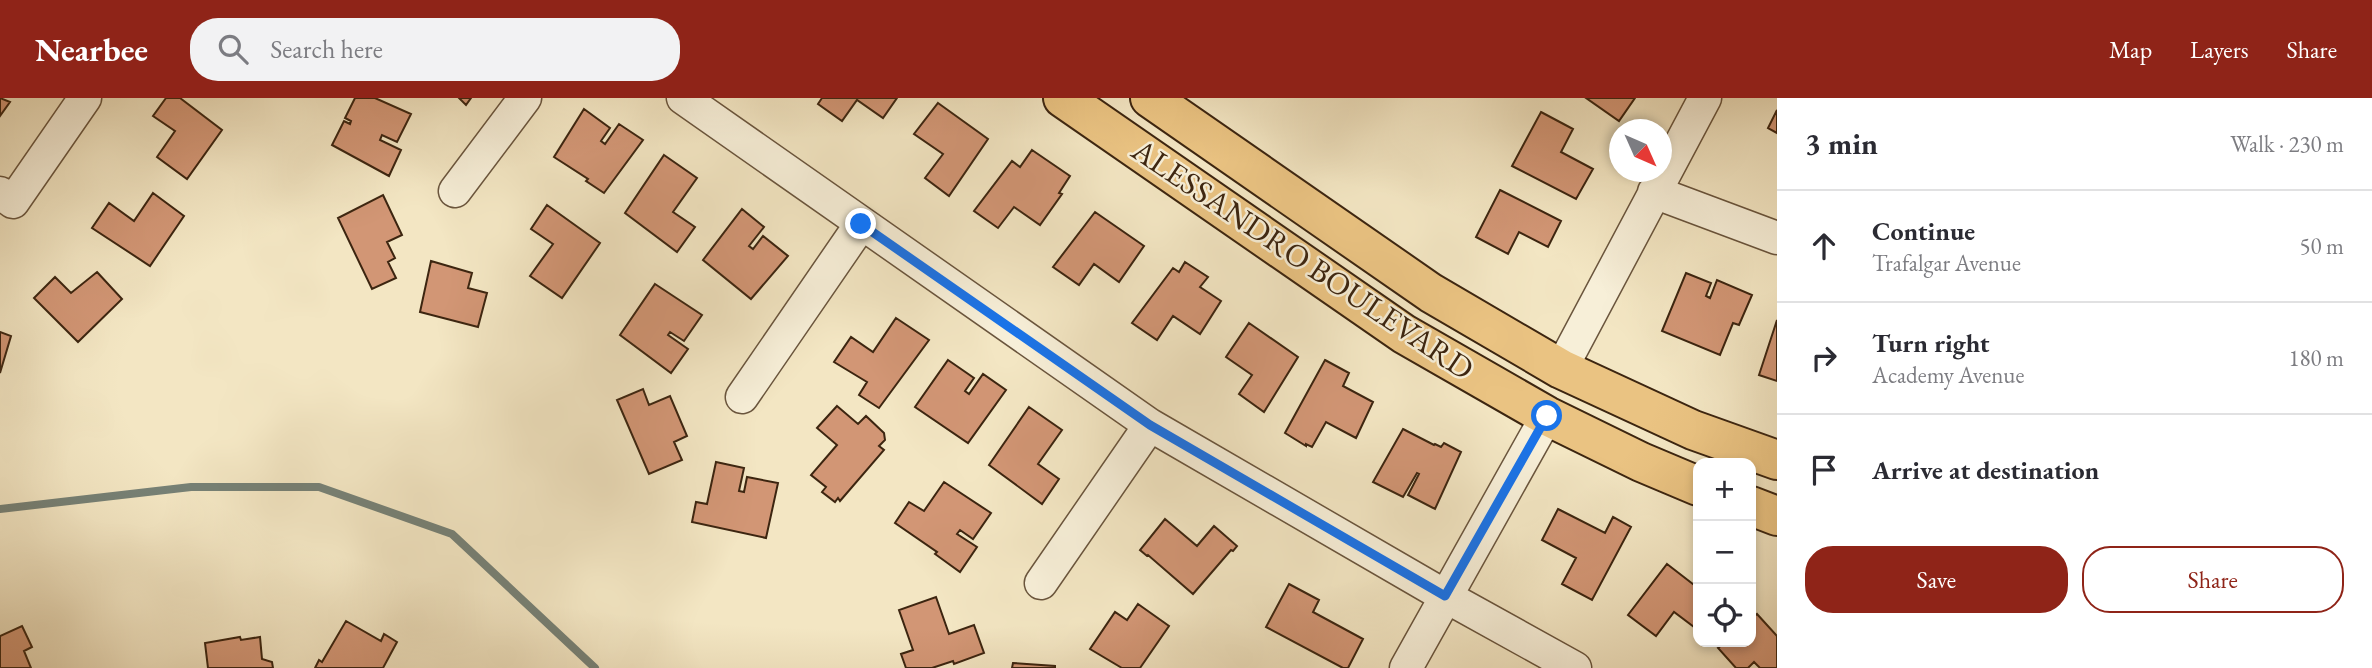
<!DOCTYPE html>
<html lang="en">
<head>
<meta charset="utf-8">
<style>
  :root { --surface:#fff; --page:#f2f2f3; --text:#2b2b33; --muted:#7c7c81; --line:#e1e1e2; --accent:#8f2418 }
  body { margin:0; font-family:"EB Garamond",serif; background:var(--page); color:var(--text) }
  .controls { position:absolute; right:21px; bottom:21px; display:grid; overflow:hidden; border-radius:14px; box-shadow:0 4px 10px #0003 }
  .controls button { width:63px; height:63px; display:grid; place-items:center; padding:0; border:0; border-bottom:2px solid var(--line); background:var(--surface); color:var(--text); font:35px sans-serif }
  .compass { position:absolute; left:1609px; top:21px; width:63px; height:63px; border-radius:50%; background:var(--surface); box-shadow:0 4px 10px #0003; rotate:135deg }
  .stop { position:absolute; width:21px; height:21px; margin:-16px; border:5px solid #1a73e8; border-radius:50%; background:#fff }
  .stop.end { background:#1a73e8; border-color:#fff; box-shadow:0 2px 7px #0008 }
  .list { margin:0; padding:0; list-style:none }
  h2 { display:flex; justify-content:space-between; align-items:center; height:91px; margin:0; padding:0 28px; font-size:30px }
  h2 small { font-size:23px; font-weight:400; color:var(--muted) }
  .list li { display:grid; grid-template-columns:46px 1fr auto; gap:21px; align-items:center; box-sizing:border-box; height:112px; padding:0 28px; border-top:2px solid var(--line) }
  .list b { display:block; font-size:26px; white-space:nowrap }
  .list p { margin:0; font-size:23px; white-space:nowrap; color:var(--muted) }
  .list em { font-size:23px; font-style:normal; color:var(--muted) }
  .actions { display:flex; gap:14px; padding:21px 28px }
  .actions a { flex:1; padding:16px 0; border:2px solid var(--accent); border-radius:28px; text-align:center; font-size:24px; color:var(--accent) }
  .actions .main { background:var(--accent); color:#fff }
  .icon { flex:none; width:38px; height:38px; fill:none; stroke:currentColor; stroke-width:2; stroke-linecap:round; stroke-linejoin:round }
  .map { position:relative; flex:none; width:1777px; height:570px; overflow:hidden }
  header { display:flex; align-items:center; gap:42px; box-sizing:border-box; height:98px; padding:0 35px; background:var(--accent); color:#fff }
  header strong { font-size:33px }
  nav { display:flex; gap:38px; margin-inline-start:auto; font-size:24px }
  .search { width:490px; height:63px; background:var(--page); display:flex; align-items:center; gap:18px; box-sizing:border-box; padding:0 24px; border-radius:28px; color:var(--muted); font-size:26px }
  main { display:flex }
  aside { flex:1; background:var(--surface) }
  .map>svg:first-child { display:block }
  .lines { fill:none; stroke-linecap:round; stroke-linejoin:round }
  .stream { stroke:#768176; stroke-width:8 }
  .building { fill:#d29675; stroke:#3c2510; stroke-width:2 }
  .minor-casing { stroke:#6a553d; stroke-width:35 }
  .primary-casing { stroke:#3c2510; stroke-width:42 }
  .minor { stroke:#f7efd8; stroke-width:32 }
  .primary { stroke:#eac382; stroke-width:38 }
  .route { stroke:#1a73e8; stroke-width:9 }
  .labels { text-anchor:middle; stroke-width:5; stroke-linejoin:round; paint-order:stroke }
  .street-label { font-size:32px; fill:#3c2510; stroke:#f7efd8 }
</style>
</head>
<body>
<header>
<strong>Nearbee</strong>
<div class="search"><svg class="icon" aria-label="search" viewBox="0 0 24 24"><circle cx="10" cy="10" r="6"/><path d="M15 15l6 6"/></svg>Search here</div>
<nav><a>Map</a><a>Layers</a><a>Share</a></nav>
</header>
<main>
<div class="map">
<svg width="1777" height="570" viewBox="0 0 1777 570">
  <rect width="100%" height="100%" fill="#f3e6c3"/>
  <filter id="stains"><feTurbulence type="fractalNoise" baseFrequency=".00286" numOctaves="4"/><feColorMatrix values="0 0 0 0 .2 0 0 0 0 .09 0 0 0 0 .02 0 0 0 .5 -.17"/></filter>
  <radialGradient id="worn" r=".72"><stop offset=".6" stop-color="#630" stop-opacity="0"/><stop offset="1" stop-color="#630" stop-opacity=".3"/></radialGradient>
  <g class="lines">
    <!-- stream -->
    <path class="stream" d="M0,411L191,389H319L452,436L595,570"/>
  </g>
  <!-- building -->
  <path class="building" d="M0,0L10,4L0,18Z
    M166,0H180L222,32L187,81L157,59L175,33L153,18Z
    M355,0H375L411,16L397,44L382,37L380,42L401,52L389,78L332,47L344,23L350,26L351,23L345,20Z
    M459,0H471L466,7Z
    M822,0H897L883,20L857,2L842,23L818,6Z
    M1586,0H1635L1619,23Z
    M938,5L988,41L949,98L925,80L943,56L914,36Z
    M584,11L610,30L601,43L605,46L619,26L643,42L604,95L586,83L588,81L554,59Z
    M1777,12V35L1768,30Z
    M1541,14L1573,31L1561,54L1593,71L1576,101L1512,68Z
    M1032,52L1070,78L1059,95L1062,96L1040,127L1014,109L998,130L974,113L1012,63L1020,69Z
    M664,57L697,80L673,114L695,129L677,154L625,115Z
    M1500,92L1561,123L1548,149L1519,134L1508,156L1476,139Z
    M153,95L184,118L150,168L92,130L109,105L134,123Z
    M383,97L402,137L387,144L395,160L388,164L396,180L372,191L338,120Z
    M547,107L600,145L562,200L530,178L553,146L531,131Z
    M742,111L764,129L749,148L753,151L763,138L788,158L751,201L703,162Z
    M1095,114L1144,148L1119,184L1094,166L1079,187L1053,169Z
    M431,163L472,175L468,190L487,195L478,229L420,214Z
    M1185,164L1208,179L1200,189L1221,203L1200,236L1173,218L1157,242L1132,225L1173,170L1179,174Z
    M97,174L122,201L78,244L34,200L55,179L71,195Z
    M1686,175L1711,185L1706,198L1710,200L1717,182L1752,197L1739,227L1733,225L1720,257L1662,233Z
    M655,186L702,217L684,243L670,234L668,237L688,251L671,275L620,237Z
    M896,220L929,242L879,310L859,297L867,284L834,264L851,239L873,254Z
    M1777,222V283L1759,277Z
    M1249,225L1298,259L1264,314L1239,296L1252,277L1226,259Z
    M0,234L11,238L0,275Z
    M948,262L974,280L965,293L969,296L983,276L1006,292L968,345L915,309Z
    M1325,262L1349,275L1343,288L1373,304L1356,340L1326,324L1312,349L1306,346V348L1285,335Z
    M643,291L649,307L670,298L687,338L674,344L682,362L649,376L617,302Z
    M837,308L858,326L866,318L884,335L885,342L879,348L884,352L840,403L838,400L835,404L822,394L826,389L811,377L837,347L817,330Z
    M1029,309L1062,332L1038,366L1059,381L1042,406L989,367Z
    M1403,331L1434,347L1435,346L1441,349L1444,345L1461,354L1435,411L1408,397L1419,376L1417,375L1403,399L1373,384Z
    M716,364L744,370L739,393L744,394L747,379L778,385L766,440L692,424L696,404L707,406Z
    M944,384L991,415L973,441L960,432L957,436L977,449L960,474L935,456L937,454L895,425L909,404L924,413Z
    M1558,411L1605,435L1613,419L1631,429L1592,502L1562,486L1576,460L1542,442Z
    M1165,421L1197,448L1214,428L1237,448L1233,453L1231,452L1193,496L1148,457L1147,458L1140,452Z
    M1667,466L1698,490V532L1674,514L1656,538L1628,517Z
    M1289,486L1319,502L1313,514L1363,541L1348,570H1343L1266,529Z
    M936,499L949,536L974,527L984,555L954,566L953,563L932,570H906L901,556L913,552L899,512Z
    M1138,506L1169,528L1140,570H1122L1090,551L1115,514L1127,522Z
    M1757,516L1777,538V570H1760L1754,564L1748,570H1736L1718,550L1726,544H1751V521Z
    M346,523L381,543L384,536L397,544L383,570H315L319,562L322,564Z
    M22,528L32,549L24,553L31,570H0V538Z
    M240,539L241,542L260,539L262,561L272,564L273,570H208L205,545Z
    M1013,565L1055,568V570H1012Z"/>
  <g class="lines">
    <defs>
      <path id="minor" d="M683,0L1150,327L1445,498L1575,570
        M455,93L525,0
        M1654,94L1777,140
        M0,95L13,104L85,0
        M1561,271L1705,0
        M742,299L861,126
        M1041,485L1150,327
        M1406,570L1547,318"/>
      <path id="primary" d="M1063,0L1404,236L1547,318L1641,364L1698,388
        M1150,0L1431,195L1561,271L1693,332L1777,362
        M1751,408L1777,418"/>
    </defs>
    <!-- minor casing -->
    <use href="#minor" class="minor-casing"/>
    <!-- primary casing -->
    <use href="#primary" class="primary-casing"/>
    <!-- minor -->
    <use href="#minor" class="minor"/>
    <!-- primary -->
    <use href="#primary" class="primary"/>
  </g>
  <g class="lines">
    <!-- route -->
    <path class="route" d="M861,126L1150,327L1445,498L1547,318"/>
  </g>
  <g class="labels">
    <!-- street labels -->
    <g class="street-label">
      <text transform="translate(1303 161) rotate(34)" y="11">ALESSANDRO BOULEVARD</text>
    </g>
  </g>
  <rect width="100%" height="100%" filter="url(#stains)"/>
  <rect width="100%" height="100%" fill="url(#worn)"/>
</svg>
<div class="controls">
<button>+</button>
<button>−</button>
<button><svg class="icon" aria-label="locate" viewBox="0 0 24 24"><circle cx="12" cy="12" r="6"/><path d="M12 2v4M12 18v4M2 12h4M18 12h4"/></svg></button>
</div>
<svg class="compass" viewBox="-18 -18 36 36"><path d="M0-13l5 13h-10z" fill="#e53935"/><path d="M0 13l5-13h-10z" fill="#7c7c81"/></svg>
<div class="stop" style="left:1547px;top:318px"></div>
<div class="stop end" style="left:861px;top:126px"></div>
</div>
<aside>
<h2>3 min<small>Walk · 230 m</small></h2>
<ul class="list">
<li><svg class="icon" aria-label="ahead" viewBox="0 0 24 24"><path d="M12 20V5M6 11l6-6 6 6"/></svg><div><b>Continue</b><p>Trafalgar Avenue</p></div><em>50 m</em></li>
<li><svg class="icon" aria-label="right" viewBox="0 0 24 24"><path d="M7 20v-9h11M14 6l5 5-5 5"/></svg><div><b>Turn right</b><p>Academy Avenue</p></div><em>180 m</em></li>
<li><svg class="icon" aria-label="arrive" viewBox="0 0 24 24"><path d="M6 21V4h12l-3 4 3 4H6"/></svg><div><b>Arrive at destination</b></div></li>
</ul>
<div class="actions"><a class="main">Save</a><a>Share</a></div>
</aside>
</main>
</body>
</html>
